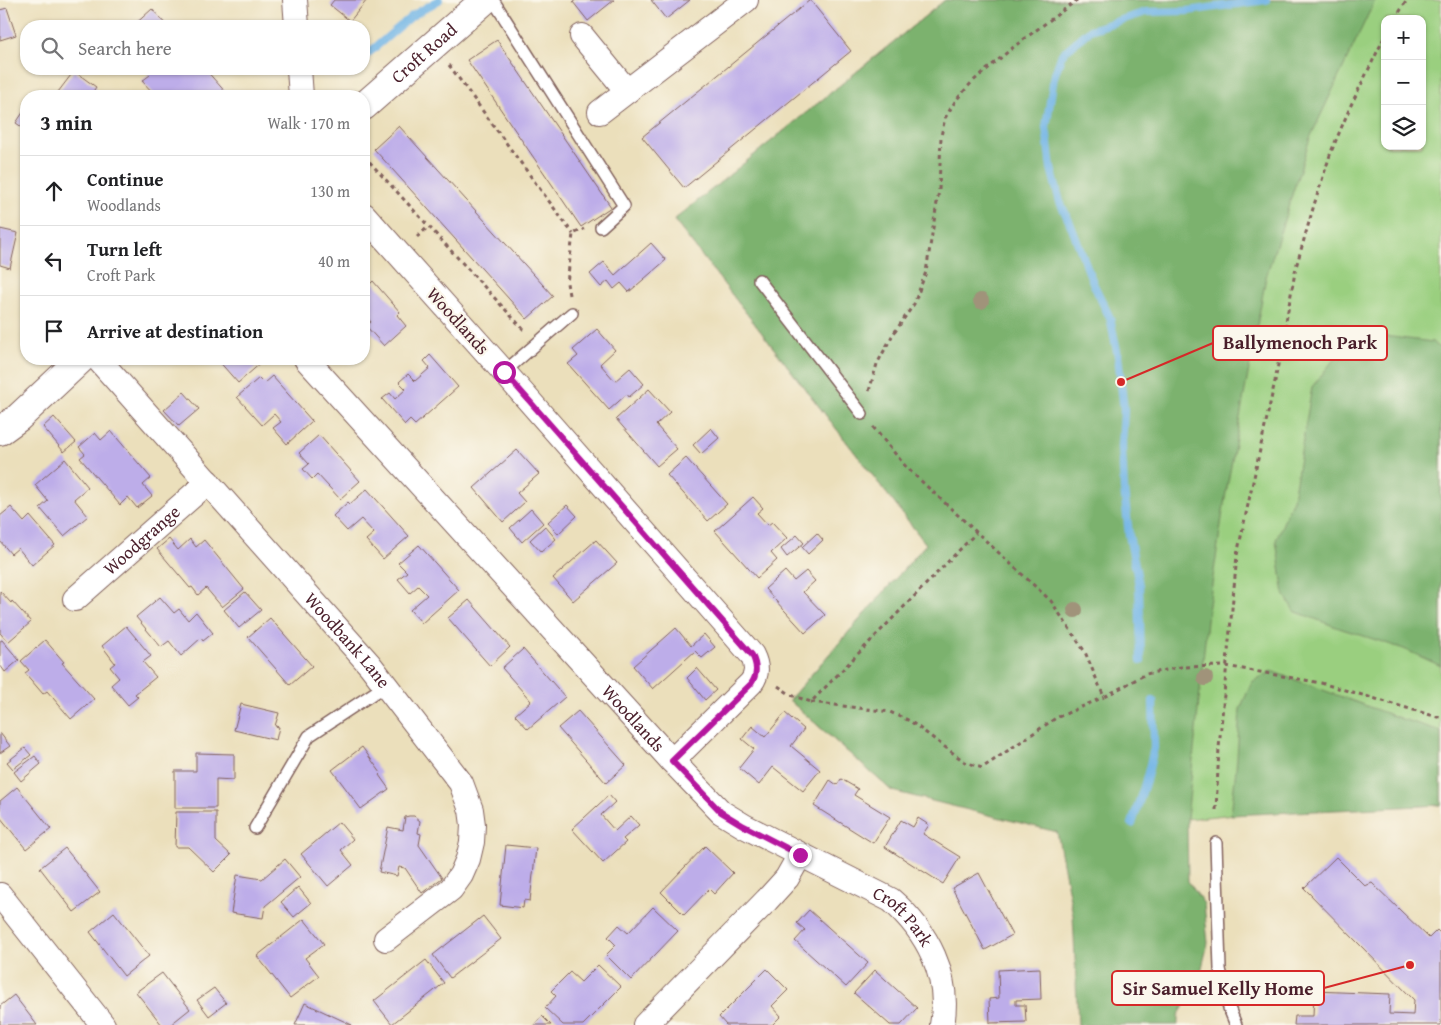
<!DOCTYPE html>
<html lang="en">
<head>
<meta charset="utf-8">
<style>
  :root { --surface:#fff; --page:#f2f2f2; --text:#202124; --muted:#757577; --line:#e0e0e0 }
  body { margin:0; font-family:"Gentium Book Plus",serif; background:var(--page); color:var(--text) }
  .controls { position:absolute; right:15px; top:15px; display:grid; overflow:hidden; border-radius:10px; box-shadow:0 1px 4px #0004 }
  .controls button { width:45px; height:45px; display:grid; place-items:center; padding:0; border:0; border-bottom:1px solid var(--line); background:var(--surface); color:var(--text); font:25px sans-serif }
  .stop { position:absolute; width:15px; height:15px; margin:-11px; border:4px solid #b5179e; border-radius:50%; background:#fff }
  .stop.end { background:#b5179e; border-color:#fff; box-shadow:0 1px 5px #0008 }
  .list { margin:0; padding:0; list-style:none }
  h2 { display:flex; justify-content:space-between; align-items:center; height:65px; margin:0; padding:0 20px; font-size:21px }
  h2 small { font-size:16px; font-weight:400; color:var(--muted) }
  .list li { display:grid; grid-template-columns:32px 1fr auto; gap:15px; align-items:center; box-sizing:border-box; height:70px; padding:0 20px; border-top:1px solid var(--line) }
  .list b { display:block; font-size:19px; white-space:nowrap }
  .list p { margin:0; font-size:16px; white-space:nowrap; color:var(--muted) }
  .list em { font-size:16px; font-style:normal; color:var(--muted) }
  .icon { flex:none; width:28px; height:28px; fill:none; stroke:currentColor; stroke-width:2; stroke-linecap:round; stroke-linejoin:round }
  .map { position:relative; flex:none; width:1441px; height:1025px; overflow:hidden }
  .search { position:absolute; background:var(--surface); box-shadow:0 1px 4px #0004; left:20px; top:20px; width:350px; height:55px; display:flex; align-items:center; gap:12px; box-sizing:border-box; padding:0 18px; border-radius:20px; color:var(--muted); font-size:19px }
  .panel { position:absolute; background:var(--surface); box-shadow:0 1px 4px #0004; left:20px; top:90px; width:350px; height:275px; border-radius:20px }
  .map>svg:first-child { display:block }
  .green { fill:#9acf7f; stroke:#727755; fill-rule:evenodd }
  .forest { fill:#7bb26e; stroke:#62684c }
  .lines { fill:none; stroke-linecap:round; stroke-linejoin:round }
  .stream { stroke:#6fb4e5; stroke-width:8 }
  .building { fill:#bdade9 }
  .lane-casing { stroke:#82625d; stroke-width:14 }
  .street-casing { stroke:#82625d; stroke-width:26 }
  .secondary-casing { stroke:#82625d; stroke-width:30 }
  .path { stroke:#82625d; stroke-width:3; stroke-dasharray:4 4; stroke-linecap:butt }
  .lane { stroke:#fff; stroke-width:11 }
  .street { stroke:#fff; stroke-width:24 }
  .secondary { stroke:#fff; stroke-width:28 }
  .tree { fill:#a0937a }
  .route { stroke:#b5179e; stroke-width:6 }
  .labels { text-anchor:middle; stroke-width:4.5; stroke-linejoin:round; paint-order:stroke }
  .street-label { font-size:18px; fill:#4a1f2b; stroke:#fbf7ec }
  .leader { fill:none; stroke:#d62828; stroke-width:2 }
  .callout-dot { fill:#d62828; stroke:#fbf7ec; stroke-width:2 }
  .callout { fill:#fbf7ec; stroke:#d62828; stroke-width:2 }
  .callout-label { font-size:19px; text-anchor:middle; font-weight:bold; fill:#4a1f2b }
</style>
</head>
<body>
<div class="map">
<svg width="1441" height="1025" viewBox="0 0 1441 1025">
  <rect width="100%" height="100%" fill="#fbf7ec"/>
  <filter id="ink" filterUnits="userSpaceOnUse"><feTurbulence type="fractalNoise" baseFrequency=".02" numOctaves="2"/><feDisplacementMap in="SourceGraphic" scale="10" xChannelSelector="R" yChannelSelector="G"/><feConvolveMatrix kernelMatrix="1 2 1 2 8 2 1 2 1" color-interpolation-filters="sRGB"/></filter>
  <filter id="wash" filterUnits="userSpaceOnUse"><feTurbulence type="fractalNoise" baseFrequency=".0096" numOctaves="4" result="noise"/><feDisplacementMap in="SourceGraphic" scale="20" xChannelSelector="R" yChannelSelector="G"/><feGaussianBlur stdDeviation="1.12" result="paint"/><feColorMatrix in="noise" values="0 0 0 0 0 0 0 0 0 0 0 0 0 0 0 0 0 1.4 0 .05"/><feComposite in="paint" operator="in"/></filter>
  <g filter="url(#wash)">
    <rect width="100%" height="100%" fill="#ebdfbb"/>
    <!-- green -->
    <path class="green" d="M945,0H1441V805L1254,812L1187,819L892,791L789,700L926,544L674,220ZM1385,19H1422V146H1385Z"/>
    <!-- forest -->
    <path class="forest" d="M945,0H1375L1310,138L1266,277L1225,498L1208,611L1187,819L1188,881L1204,904L1208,943L1199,980L1178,1016V1025H1078L1073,915L1057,832L892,791L789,700L926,544L674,220Z
      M1383,336L1433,342L1441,349V666L1404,649L1339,628L1294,611L1284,594L1276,540L1293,499L1312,387L1335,358L1359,344Z
      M1271,671L1402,719L1441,731V805L1231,815L1237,759L1240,709L1252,682Z"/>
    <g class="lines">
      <!-- stream -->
      <path class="stream" d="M364,57L412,16L439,0
        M1141,661L1139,585L1129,535L1124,489L1122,447L1124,410L1118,356L1110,318L1094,285L1070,223L1060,202L1051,168L1046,127L1054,77L1062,54L1090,30L1146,12L1187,11L1266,0
        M1132,824L1147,777L1154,748L1153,701"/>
    </g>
    <g id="blocks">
      <!-- building -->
      <path class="building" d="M334,0H367L350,21L330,5Z
        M576,0H614L588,21L573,2Z
        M651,0H690L666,19Z
        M810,0L851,51L684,188L642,137Z
        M7,8L16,35L0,40V10Z
        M152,9L167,26H133Z
        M497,40L611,207L581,227L467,60Z
        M144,69H205L228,95L232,92L236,96H156L142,81L150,75Z
        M74,71L96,87L90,96H55Z
        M26,108V130L16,123Z
        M399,126L553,296L527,319L374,149Z
        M0,229L18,233L10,268L0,265Z
        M651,243L666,260L629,292L621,283L614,289L608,281L601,287L590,274L604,262L615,275Z
        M364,277L370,284L373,281L400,312L397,315L406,326L384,346L366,326L371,322L364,314Z
        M597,329L615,350L600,364L615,381L630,368L644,384L629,397L627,394L609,410L568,364L578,356L573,350Z
        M430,355L458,387L415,425L410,420L405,425L382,399L390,393L395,399L406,389L399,382L408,374L415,381L430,368L424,361Z
        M217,359H259L262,362L238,383Z
        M272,376L312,421L287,444L273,428L281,422L274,414L262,425L237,397L259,378L264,383Z
        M649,389L670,412L656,425L677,449L657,466L616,419Z
        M184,392L199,409L179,426L164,410Z
        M54,417L76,442L64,452L43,427Z
        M711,428L719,438L701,454L693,445Z
        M111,431L151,478L143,485L152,496L137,508L128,497L120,505L80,458L85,454L79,447L95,433L101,440Z
        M319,435L360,481L340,499L317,474L312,479L303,469L309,464L299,453Z
        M517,450L539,474L517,493L525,502L503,522L474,488Z
        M686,458L727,504L708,521L667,475Z
        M65,459L88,487L74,499L88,516L64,536L40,508L48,501L35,485Z
        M367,489L409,536L383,559L366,540L374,533L361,519L347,531L333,516L348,502L350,504Z
        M753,497L763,508L757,513L768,525L772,522L787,538L771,553L777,560L757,578L715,531Z
        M567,505L577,516L558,534L548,522Z
        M11,507L24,522L30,516L55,545L32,565L18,548L11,554L0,541V516Z
        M531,509L543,523L522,542L510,528Z
        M545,526L556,539L541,552L530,540Z
        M817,533L823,540L808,554L802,547Z
        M797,535L804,543L787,557L781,549Z
        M169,539L178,550L190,539L196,547L204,540L244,589L222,607L206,588L198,595L192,587L190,588L157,549Z
        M596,540L617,563L573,601L553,578Z
        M419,545L459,590L422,623L410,610L427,595L418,586L410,593L398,579L407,572L398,563Z
        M785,571L794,581L806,571L815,581L803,592L825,615L805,633L765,589Z
        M0,591L11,603L12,601L31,622L8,642L0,633Z
        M245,592L261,610L239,628L224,610Z
        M160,597L174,613L179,609L188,620L196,612L213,633L203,641L201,638L181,656L169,641L161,647L136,617Z
        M469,600L510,647L490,666L448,618Z
        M270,618L312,666L290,685L248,637Z
        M126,626L151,656L143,662L156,677L135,694L138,697L128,705L111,685L119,678L110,667L115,663L102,646Z
        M676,628L691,646L704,634L715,647L702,658L695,651L653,689L633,666Z
        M2,640L19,660L5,672L0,665V641Z
        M45,640L64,662L62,663L94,699L71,719L47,691L43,694L25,673L29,670L21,661Z
        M523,649L565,697L528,729L515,715L531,701L502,668Z
        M697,668L716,690L705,700L687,678Z
        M241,704L279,713L275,726L279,727L276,740L234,730Z
        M578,711L626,765L606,783L558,728Z
        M785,713L804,729L791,746L820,770L803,791L773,767L759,785L739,768L754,749L742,739L752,726L765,737Z
        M0,733L10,746L0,753Z
        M362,747L381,773L379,775L389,789L361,809L332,770Z
        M25,748L31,755L13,769L7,762Z
        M196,753L234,754V780L216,779V808H175V771H196Z
        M35,756L41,764L21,781L14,772Z
        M841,779L858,789L854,795L890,817L873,843L814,806L830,780L837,785Z
        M17,787L51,829L26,849L0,817V801Z
        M609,795L615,802L601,815L615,831L631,816L639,825L623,839L626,842L603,863L572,829Z
        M176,812H216V841L231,855L214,872L188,847H175Z
        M409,816H414L420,821L418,833L421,834L419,845L442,878L422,893L405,868L399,867L397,876L379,872L388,827L403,830L405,817Z
        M918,818L929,825L923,834L960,857L943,884L885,847L901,820L913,827Z
        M339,822L353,839L341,850L353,865L328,886L301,854Z
        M506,845L536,848L530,901L524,900L523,908L500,905Z
        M705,846L733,873L714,894L709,889L684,915L661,892Z
        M65,848L100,892L74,912L40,868Z
        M1336,857L1365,886L1372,883L1429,938L1437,930L1441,934V1025H1294L1295,1016H1313L1314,991L1390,994L1389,1014L1413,1015L1414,1000L1304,888Z
        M285,859L300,877L265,906L263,918L231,913L237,875L262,879Z
        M979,873L1012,935L985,950L952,888Z
        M298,887L311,903L294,917L281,902Z
        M653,907L678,931L631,980L606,955L616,945L608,937L619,925L628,933Z
        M809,910L868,963L846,987L795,941L805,930L797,923Z
        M114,912L149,956L124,976L90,932Z
        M483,916L501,939L450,978L433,955Z
        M304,919L324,944L305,958L319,976L290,998L257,956Z
        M426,960L444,983L392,1024L374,1001Z
        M598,965L621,987L583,1025H563L545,1008L556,996L551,991L570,972L581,982Z
        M1040,968L1041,999L1016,1000V1005H1025L1026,1022L990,1023L989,999L999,998L998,970Z
        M767,969L788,990L772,1006L781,1016L772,1025H726L719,1017Z
        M875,970L917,1008L901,1025H890L854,993Z
        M162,973L190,1009L170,1025H162L136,992Z
        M214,988L226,1003L209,1016L197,1000Z
        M14,995L37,1025H0V1006Z
        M305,1003L352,1025H295Z
        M542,1016L551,1025H534Z"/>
    </g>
  </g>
  <g filter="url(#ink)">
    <use href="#blocks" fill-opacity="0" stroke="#82625d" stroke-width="1"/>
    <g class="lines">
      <defs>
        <path id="lane" d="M493,0L624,206L601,227
          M759,280L862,414
          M504,372L572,313
          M255,828L309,736L386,685
          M1216,843L1220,969L1229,1008L1236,1025"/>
        <g id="street">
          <path d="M295,0L297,26"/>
          <path d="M582,36L627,91"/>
          <path d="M299,69L301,96"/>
          <path d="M600,112L746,0"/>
          <path id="s1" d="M98,359L370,665L461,783L471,810L473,825L472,842L468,859L461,875L451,889L386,939"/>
          <path id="s2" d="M306,359L672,761L751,683C758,674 757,665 752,655L504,372L364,215"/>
          <path id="s3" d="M75,599L208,482"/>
          <path id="s4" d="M672,761L721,812L744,826L891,900C927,931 951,976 942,1025"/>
          <path d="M0,895L103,1025"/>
          <path d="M645,1025L767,900L787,878L800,855"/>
        </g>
        <g id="secondary">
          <path id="s5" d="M364,106L485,0"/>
          <path d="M0,431L18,418L81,359"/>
        </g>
      </defs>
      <!-- lane casing -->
      <use href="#lane" class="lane-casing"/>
      <!-- street casing -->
      <use href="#street" class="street-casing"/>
      <!-- secondary casing -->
      <use href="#secondary" class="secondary-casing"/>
      <!-- path -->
      <path class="path" d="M1395,19L1407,0
        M449,65L573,234
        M364,156L524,330
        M417,237L428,227
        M569,295L567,283L573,234L584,229
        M869,391L877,364L892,336L914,304L926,272L939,190L941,136L945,118L956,100L972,82L1016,45L1077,0
        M873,427L907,468L1051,601L1085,652L1104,697L1146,674L1181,667L1226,666L1321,683L1441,718
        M778,686L791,695L811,702L976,533
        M811,702L890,712L910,721L965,762L982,768L1056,718L1104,697
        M1216,810L1219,748L1237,555L1275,381L1296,267L1314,205L1331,152L1351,105L1385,36"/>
      <!-- lane -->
      <use href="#lane" class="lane"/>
      <!-- street -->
      <use href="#street" class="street"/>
      <!-- secondary -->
      <use href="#secondary" class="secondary"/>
    </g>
    <!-- trees -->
    <g class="tree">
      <circle cx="981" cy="301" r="8"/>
      <circle cx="1075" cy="610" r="8"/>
      <circle cx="1205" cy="678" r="8"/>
    </g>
  </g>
  <g class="lines" filter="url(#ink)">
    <!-- route -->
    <path class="route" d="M504,372L752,655C757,665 758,674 751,684L672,761L721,812L744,826L800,855"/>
  </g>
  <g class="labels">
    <!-- street labels -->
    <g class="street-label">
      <text dy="6" stroke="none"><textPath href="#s5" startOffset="80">Croft Road</textPath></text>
      <text transform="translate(458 321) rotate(48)" y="6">Woodlands</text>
      <text dy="6" stroke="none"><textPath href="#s3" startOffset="89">Woodgrange</textPath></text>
      <text dy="6" stroke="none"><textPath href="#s1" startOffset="376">Woodbank Lane</textPath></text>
      <text dy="6" stroke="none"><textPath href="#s2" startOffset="486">Woodlands</textPath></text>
      <text dy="6" stroke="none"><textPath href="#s4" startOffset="282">Croft Park</textPath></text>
    </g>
  </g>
  <!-- callouts -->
  <path class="leader" d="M1121 382L1213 343M1410 965L1324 988"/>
  <g class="callout-dot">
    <circle cx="1121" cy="382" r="5"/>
    <circle cx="1410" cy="965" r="5"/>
  </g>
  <g class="callout">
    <rect x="1213" y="326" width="174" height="34" rx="5"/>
    <rect x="1112" y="971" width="212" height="34" rx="5"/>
  </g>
  <g class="callout-label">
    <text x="1300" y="349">Ballymenoch Park</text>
    <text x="1218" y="995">Sir Samuel Kelly Home</text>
  </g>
</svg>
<div class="controls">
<button>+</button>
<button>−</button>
<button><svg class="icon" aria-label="layers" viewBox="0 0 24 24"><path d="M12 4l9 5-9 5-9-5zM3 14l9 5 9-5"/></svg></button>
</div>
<div class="stop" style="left:504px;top:372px"></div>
<div class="stop end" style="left:800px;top:855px"></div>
<div class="search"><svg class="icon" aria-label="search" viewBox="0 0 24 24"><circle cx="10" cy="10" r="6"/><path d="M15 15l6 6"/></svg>Search here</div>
<section class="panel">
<h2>3 min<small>Walk · 170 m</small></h2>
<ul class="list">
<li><svg class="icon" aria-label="ahead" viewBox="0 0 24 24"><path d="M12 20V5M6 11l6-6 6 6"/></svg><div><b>Continue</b><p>Woodlands</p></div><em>130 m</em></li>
<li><svg class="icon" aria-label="left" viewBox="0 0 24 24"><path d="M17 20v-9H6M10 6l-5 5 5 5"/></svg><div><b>Turn left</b><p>Croft Park</p></div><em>40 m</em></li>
<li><svg class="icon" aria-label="arrive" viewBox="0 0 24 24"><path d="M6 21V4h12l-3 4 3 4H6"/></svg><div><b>Arrive at destination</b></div></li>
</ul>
</section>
</div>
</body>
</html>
